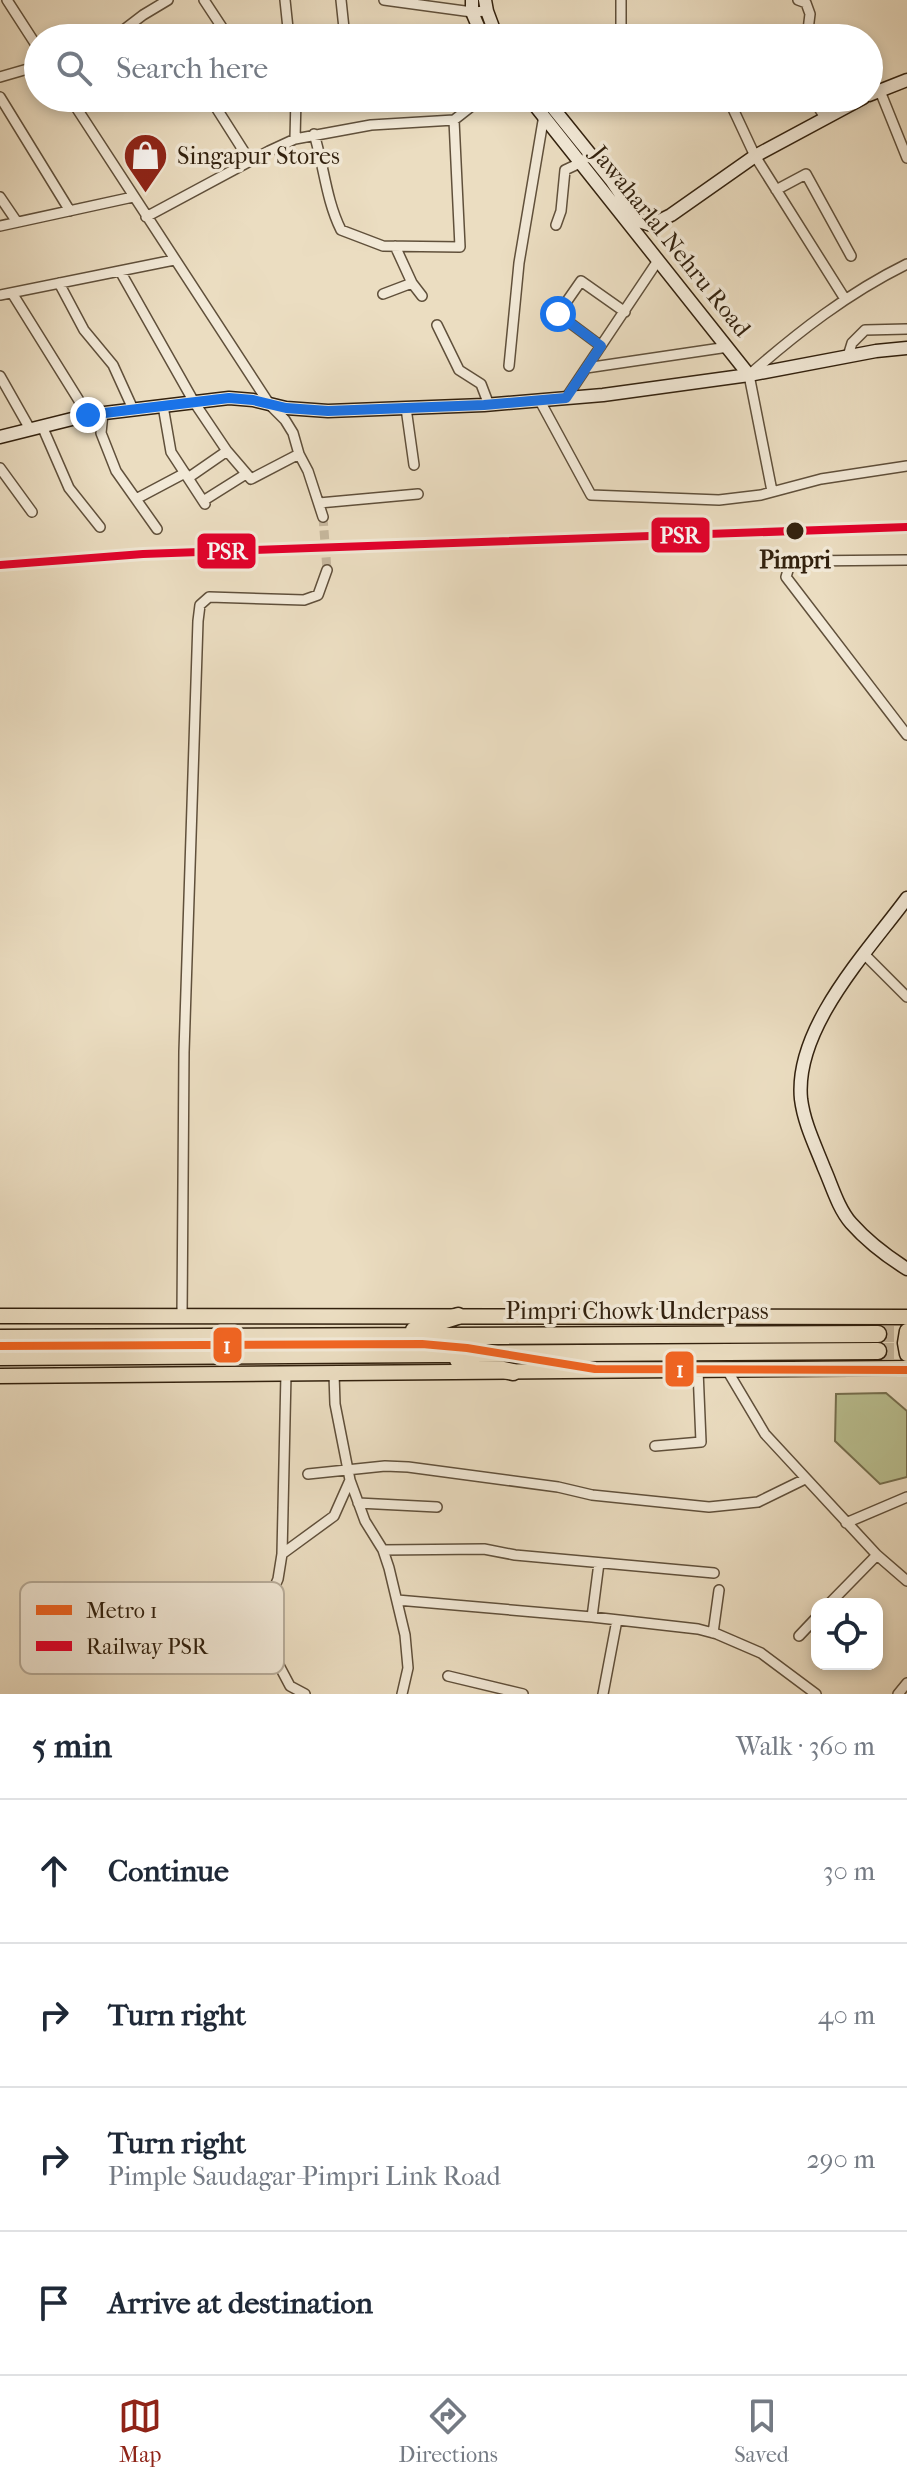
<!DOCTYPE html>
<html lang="en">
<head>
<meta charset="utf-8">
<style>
  :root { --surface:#fff; --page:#f2f2f3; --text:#1f2937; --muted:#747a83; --line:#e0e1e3; --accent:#8f2418 }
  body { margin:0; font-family:"IM FELL French Canon",serif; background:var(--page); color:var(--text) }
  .controls { position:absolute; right:24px; bottom:24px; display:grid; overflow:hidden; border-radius:16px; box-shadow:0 4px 12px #0003 }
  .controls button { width:72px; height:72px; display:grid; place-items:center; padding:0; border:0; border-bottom:2px solid var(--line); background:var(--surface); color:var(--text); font:40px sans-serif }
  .stop { position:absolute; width:24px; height:24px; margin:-18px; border:6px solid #1a73e8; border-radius:50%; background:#fff }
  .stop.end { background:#1a73e8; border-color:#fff; box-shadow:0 2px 8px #0008 }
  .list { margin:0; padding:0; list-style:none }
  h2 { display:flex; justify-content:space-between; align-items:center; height:104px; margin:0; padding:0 32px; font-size:34px }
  h2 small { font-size:26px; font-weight:400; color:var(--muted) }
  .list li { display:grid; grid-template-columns:52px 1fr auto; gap:24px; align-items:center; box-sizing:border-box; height:144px; padding:0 32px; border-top:2px solid var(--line) }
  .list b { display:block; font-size:30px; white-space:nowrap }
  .list p { margin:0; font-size:26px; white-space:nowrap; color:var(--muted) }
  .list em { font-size:26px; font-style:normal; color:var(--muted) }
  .icon { flex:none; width:44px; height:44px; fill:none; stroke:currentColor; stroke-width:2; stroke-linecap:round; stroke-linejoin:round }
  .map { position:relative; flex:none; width:907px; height:1694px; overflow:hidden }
  .search { position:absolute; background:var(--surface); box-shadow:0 4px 12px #0003; left:24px; right:24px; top:24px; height:88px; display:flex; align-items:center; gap:20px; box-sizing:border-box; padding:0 28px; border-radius:44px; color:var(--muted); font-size:30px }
  .sheet { height:680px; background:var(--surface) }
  nav { display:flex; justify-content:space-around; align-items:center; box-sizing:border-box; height:112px; border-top:2px solid var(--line); background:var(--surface); font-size:22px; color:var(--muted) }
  nav a { display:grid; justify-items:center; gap:4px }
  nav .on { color:var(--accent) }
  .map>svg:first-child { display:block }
  .green { fill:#bac091; stroke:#767050; stroke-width:2 }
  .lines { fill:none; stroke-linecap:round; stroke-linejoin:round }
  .street-tunnel { stroke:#c6b79d; stroke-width:9; stroke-dasharray:9 4.5; stroke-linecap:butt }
  .highway-tunnel { stroke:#c6b79d; stroke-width:16; stroke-dasharray:16 8; stroke-linecap:butt }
  .street-casing { stroke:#60503b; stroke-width:12 }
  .secondary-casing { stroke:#32210e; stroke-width:15 }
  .primary-casing { stroke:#32210e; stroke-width:17 }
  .highway-casing { stroke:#32210e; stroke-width:19 }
  .street { stroke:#f2e9d7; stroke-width:9 }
  .secondary { stroke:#f2e9d7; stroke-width:12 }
  .primary { stroke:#ebddc1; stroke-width:14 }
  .highway { stroke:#ebddc1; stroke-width:16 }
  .rail-1-casing { stroke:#f2e9d7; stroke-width:14 }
  .rail-1 { stroke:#e4002b; stroke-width:8 }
  .metro-1-casing { stroke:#f2e9d7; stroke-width:14 }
  .metro-1 { stroke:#f26522; stroke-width:8 }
  .route { stroke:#1a73e8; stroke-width:10 }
  .stop-dot { fill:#32210e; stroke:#f2e9d7; stroke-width:3 }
  .labels { text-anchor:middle; stroke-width:7; stroke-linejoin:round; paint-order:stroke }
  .poi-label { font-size:24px; fill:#32210e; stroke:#f2e9d7; text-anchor:start }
  .street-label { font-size:24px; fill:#32210e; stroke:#f2e9d7 }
  .stop-label { font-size:24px; font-weight:bold; fill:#32210e; stroke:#f2e9d7 }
  .key { fill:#f2e9d7; stroke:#b8ad9b; stroke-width:2 }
  .key-label { font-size:22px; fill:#32210e }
  .line-badge { stroke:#f2e9d7; stroke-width:3 }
  .badge-label { font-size:22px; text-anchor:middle; font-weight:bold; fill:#fff }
</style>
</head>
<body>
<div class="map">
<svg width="907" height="1694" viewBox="0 0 907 1694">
  <rect width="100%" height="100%" fill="#ebddc1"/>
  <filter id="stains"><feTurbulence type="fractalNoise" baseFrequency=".0025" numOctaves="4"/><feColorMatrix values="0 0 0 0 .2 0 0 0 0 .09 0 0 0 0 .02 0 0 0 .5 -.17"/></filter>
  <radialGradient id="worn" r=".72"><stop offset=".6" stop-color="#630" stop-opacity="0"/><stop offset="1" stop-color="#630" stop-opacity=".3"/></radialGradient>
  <!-- green -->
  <path class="green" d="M886,1393L907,1411V1477L880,1484L835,1441L836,1394Z"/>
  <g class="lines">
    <!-- street-tunnel -->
    <path class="street-tunnel" d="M323,517L327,570"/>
    <!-- highway-tunnel -->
    <path class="highway-tunnel" d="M878,1334H907
      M878,1351H907"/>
    <defs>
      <path id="street" d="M7,0L38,48
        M204,0L229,38
        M285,0L289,38
        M341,0L345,38
        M384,0L472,12L487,11
        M621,0V38
        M798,0L806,3L810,14L807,38
        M113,38L143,15L168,0
        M0,77L38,66
        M880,91L907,158
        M0,97L70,211
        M70,98L270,405L285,420L293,433L299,454L308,471L323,517
        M210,98L250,161
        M728,98L755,156L845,299
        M813,98L825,118
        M297,106L361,98
        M314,134C324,166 326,200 341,230L383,246L460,247L454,120
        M295,139L296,98
        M776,190L806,174L851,256
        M0,197L17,222
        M146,217L269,151L295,139L371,125L454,120L482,98
        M556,225L561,211L565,170L580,163
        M0,226L133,197
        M120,271L194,402L227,451L188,478
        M59,283L84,330L113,365L133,409
        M412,283L422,296
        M12,293L88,415
        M383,294L412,283L395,246
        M0,295L174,260
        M437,325L459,370L481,384L489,405
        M601,346L558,314L581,281L625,312
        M848,356L852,343L865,330L907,329
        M509,366L519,263L544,115
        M586,368L728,347
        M0,376L30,429
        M566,398L657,262
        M540,401L591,495L719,500L761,495L821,479L907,466
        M163,406L171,452L205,504
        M406,408L414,465
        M103,413L101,433L116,471L157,529
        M42,426L69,488L100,527
        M227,451L251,479L299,454
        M0,468L32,512
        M772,491L749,375C798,332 848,293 907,264
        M136,499L185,473
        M203,501L246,474
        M319,503L418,494
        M907,560L798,561L789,567L786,577L907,735
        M865,955L907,997
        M182,1316L184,1052L198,621L200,605L209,597L304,600L318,595L327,570
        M727,1370L765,1434L877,1555L907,1581
        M286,1374L282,1554L278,1579L263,1614L262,1633L290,1686L305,1694
        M334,1374L335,1404L350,1480L365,1521L383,1550L389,1568L405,1635L408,1668L402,1694
        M655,1446L701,1442L698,1370
        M308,1474L385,1466L408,1467L558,1487L592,1495L709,1507L758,1502L805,1479
        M358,1503L437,1507
        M846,1523L907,1497
        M383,1550L484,1549L515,1555L714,1573
        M282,1554L334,1516L350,1480
        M397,1600L592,1617L698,1629L717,1634L761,1653L816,1694
        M829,1604L877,1555
        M592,1617L599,1563
        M713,1633L719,1590
        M799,1636L817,1617
        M448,1676L523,1694
        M603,1694L617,1620
        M898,1694L907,1683"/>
      <path id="secondary" d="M472,0V12L483,38
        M485,0L487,11L497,38
        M869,95L907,80
        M529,98L749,375
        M545,98L611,180L636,217L642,222L651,225L671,215L755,156L863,98
        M0,437L88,415L229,398L253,400L286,408L328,411L484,405L603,395L749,375L876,351L907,348
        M907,898C868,951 794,1028 801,1099C804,1123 815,1145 824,1168C832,1186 838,1208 851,1223C866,1240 888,1257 907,1269"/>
      <path id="primary" d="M0,1316L907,1317
        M907,1331L905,1343L907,1354
        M0,1376L907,1368"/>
      <path id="highway" d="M414,1330L458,1316
        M0,1338L878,1334
        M0,1357L878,1351
        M458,1360L513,1372"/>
    </defs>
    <!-- street casing -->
    <use href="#street" class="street-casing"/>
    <!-- secondary casing -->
    <use href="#secondary" class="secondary-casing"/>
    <!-- primary casing -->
    <use href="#primary" class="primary-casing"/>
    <!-- highway casing -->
    <use href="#highway" class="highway-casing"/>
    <!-- street -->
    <use href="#street" class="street"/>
    <!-- secondary -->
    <use href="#secondary" class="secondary"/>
    <!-- primary -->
    <use href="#primary" class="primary"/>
    <!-- highway -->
    <use href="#highway" class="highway"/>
    <defs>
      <path id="rail-1" d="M0,565L143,554L907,527"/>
    </defs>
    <!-- rail-1 casing -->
    <use href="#rail-1" class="rail-1-casing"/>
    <!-- rail-1 -->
    <use href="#rail-1" class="rail-1"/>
    <defs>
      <path id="metro-1" d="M0,1346L422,1344L467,1348L595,1369L907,1370"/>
    </defs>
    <!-- metro-1 casing -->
    <use href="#metro-1" class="metro-1-casing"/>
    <!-- metro-1 -->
    <use href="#metro-1" class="metro-1"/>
  </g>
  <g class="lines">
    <!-- route -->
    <path class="route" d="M88,415L229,398L253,400L286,408L328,411L484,405L566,398L601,346L558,314"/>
  </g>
  <!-- icons -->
  <defs>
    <symbol id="shop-pin" viewBox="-11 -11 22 30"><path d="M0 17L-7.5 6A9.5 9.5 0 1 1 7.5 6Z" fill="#8f2418" stroke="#f2e9d7"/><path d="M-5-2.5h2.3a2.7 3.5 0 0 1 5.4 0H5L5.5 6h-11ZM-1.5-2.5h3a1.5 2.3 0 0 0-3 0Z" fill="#fff"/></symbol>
  </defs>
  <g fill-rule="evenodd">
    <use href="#shop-pin" x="120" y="130" width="51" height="69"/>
  </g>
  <!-- markers -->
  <circle class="stop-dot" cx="795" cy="531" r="10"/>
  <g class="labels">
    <!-- poi labels -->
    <g class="poi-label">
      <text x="177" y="164">Singapur Stores</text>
    </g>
    <!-- street labels -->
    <g class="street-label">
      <text transform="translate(671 241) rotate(51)" y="8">Jawaharlal Nehru Road</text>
      <text x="637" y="1319">Pimpri Chowk Underpass</text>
    </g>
    <!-- stop labels -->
    <g class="stop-label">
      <text x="795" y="568">Pimpri</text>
    </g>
  </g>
  <!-- legend -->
  <rect x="20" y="1582" width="264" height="92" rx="12" class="key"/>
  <rect x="36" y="1605" width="36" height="10" fill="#f26522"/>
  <rect x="36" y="1641" width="36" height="10" fill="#e4002b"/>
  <g class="key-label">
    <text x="86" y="1618">Metro 1</text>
    <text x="86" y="1654">Railway PSR</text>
  </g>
  <g class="line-badge">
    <rect x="650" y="516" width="61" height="38" rx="8" fill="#e4002b"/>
    <rect x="196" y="532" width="61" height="38" rx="8" fill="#e4002b"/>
    <rect x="212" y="1326" width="31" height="38" rx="8" fill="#f26522"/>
    <rect x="664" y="1350" width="31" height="38" rx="8" fill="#f26522"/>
  </g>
  <g class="badge-label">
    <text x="680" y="543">PSR</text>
    <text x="227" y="559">PSR</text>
    <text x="227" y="1353">1</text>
    <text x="680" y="1377">1</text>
  </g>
  <rect width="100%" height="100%" filter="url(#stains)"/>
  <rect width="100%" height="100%" fill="url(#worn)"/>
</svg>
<div class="controls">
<button><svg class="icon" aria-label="locate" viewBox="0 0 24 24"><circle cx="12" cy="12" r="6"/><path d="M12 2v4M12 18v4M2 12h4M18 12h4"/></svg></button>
</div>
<div class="stop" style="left:558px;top:314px"></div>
<div class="stop end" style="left:88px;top:415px"></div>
<div class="search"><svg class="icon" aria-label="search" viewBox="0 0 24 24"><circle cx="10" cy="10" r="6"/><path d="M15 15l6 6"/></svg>Search here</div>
</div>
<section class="sheet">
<h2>5 min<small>Walk · 360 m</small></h2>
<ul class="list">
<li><svg class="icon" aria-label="ahead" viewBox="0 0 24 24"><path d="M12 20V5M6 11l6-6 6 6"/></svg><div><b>Continue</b></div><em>30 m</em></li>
<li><svg class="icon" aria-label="right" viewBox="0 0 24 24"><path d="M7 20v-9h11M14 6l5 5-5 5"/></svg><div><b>Turn right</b></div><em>40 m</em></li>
<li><svg class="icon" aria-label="right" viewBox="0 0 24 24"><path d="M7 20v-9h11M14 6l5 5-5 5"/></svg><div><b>Turn right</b><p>Pimple Saudagar-Pimpri Link Road</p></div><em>290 m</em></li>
<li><svg class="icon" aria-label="arrive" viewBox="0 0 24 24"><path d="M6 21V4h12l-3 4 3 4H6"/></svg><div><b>Arrive at destination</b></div></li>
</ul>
</section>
<nav>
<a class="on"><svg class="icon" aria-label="map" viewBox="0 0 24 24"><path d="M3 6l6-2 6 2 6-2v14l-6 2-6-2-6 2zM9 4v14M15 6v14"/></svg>Map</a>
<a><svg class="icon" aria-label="directions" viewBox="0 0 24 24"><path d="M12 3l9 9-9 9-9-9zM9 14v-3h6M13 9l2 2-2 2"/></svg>Directions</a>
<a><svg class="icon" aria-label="saved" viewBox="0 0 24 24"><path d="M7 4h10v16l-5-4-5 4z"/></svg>Saved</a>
</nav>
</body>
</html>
